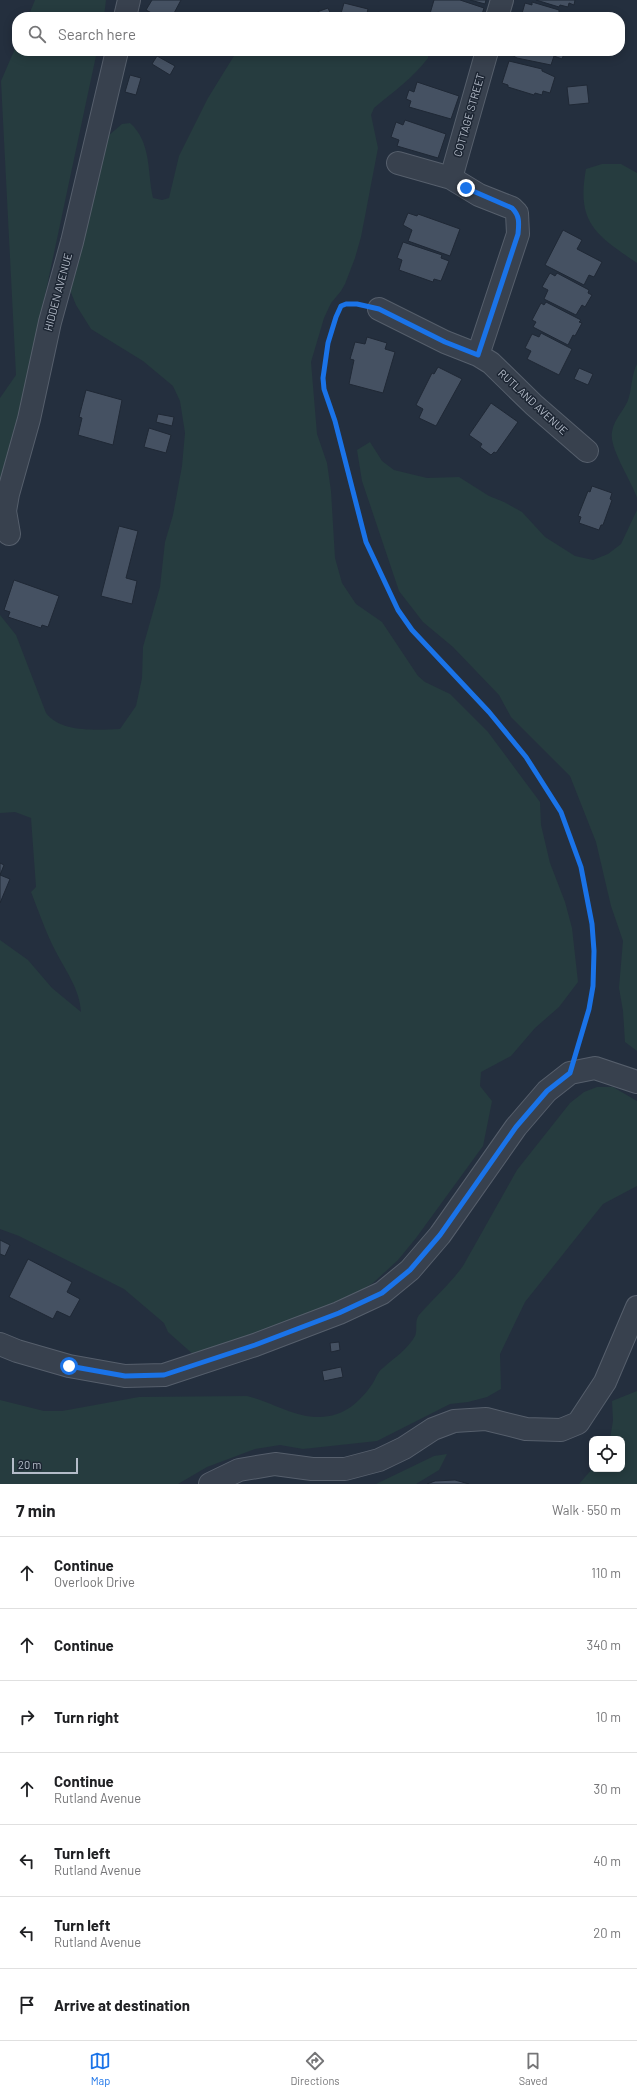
<!DOCTYPE html>
<html lang="en">
<head>
<meta charset="utf-8">
<style>
  :root { --surface:#fff; --page:#f6f6f6; --text:#202124; --muted:#757577; --line:#e0e0e0; --accent:#1a73e8 }
  body { margin:0; font-family:Barlow,sans-serif; background:var(--page); color:var(--text) }
  .controls { position:absolute; right:12px; bottom:12px; display:grid; overflow:hidden; border-radius:8px; box-shadow:0 2px 10px #0003 }
  .controls button { width:36px; height:36px; display:grid; place-items:center; padding:0; border:0; border-bottom:1px solid var(--line); background:var(--surface); color:var(--text); font:20px sans-serif }
  .scale { position:absolute; left:12px; bottom:10px; width:66px; box-sizing:border-box; padding-left:4px; border:2px solid #b4bcc9; border-top:0; font-size:11px; line-height:14px; white-space:nowrap; color:#b4bcc9; -webkit-text-stroke:3px #1d2633; paint-order:stroke }
  .stop { position:absolute; width:12px; height:12px; margin:-9px; border:3px solid #1a73e8; border-radius:50%; background:#fff }
  .stop.end { background:#1a73e8; border-color:#fff; box-shadow:0 1px 4px #0008 }
  .list { margin:0; padding:0; list-style:none }
  h2 { display:flex; justify-content:space-between; align-items:center; height:52px; margin:0; padding:0 16px; font-size:17px }
  h2 small { font-size:13px; font-weight:400; color:var(--muted) }
  .list li { display:grid; grid-template-columns:26px 1fr auto; gap:12px; align-items:center; box-sizing:border-box; height:72px; padding:0 16px; border-top:1px solid var(--line) }
  .list b { display:block; font-size:15px; white-space:nowrap }
  .list p { margin:0; font-size:13px; white-space:nowrap; color:var(--muted) }
  .list em { font-size:13px; font-style:normal; color:var(--muted) }
  .icon { flex:none; width:22px; height:22px; fill:none; stroke:currentColor; stroke-width:2; stroke-linecap:round; stroke-linejoin:round }
  .map { position:relative; flex:none; width:637px; height:1484px; overflow:hidden }
  .search { position:absolute; background:var(--surface); box-shadow:0 2px 10px #0003; left:12px; right:12px; top:12px; height:44px; display:flex; align-items:center; gap:10px; box-sizing:border-box; padding:0 14px; border-radius:16px; color:var(--muted); font-size:15px }
  .sheet { height:556px; background:var(--surface) }
  nav { display:flex; justify-content:space-around; align-items:center; box-sizing:border-box; height:56px; border-top:1px solid var(--line); background:var(--surface); font-size:11px; color:var(--muted) }
  nav a { display:grid; justify-items:center; gap:2px }
  nav .on { color:var(--accent) }
  .map>svg:first-child { display:block }
  .green { fill:#263c3f }
  .building { fill:#455162; stroke:#1f2835 }
  .lines { fill:none; stroke-linecap:round; stroke-linejoin:round }
  .minor-casing { stroke:#565f6c; stroke-width:24 }
  .path { stroke:#44595c; stroke-width:2.5; stroke-dasharray:3 3; stroke-linecap:butt }
  .minor { stroke:#38414e; stroke-width:22 }
  .route { stroke:#1a73e8; stroke-width:5 }
  .labels { text-anchor:middle; stroke-width:3; stroke-linejoin:round; paint-order:stroke }
  .street-label { font-size:11px; fill:#b4bcc9; stroke:#1d2633 }
</style>
</head>
<body>
<div class="map">
<svg width="637" height="1484" viewBox="0 0 637 1484">
  <rect width="100%" height="100%" fill="#242f3e"/>
  <!-- green -->
  <path class="green" d="M35,0H106L104,17H28Z
    M17,44V51H97L12,450L0,521V398L16,375L1,81Z
    M237,51H428V58C413,78 393,92 374,108L371,115L378,148L361,237L355,258L345,284L341,291L331,303L324,318L311,362L317,434L327,463L331,491L335,558L342,583L356,604L382,622L418,676L425,682L450,694L488,732L540,802L541,825L550,863L565,902L572,928L578,982L559,1007L535,1028L511,1056L481,1072L480,1086L492,1101L483,1146L416,1238L398,1260L373,1283L353,1295L288,1324L195,1356L168,1332L164,1323L124,1289L19,1236L0,1229V940L28,960L52,988L81,1012C80,990 66,971 56,952C46,933 39,912 31,892L36,887L31,818L15,812L0,813V615L16,635L46,713C61,733 98,730 120,729L136,706L142,678L143,647L160,587L165,542L173,515L182,466L185,433L180,401L173,386L143,361L91,329L76,305L66,280L108,136L122,124L130,123C152,143 147,172 153,198L162,200L169,198L179,156L208,98Z
    M602,164H621L637,173V263C596,235 576,223 586,169Z
    M637,364V498C632,481 609,449 612,432C614,418 626,409 629,397C632,386 632,373 637,364Z
    M370,442L382,461L394,470L427,478L459,477L489,496L504,502L522,512L545,537L575,556L593,560L608,554L621,544L637,510V1051L625,1042L623,1011L619,988L623,941L611,906L596,842L570,776L511,717L499,695L453,647L423,622L399,591L362,481L357,450Z
    M597,1087H613L637,1101V1186L603,1204L525,1302L500,1354L501,1389L487,1397L468,1402L450,1404L377,1441L303,1449L280,1445L255,1449L207,1467L178,1484H0V1400L44,1411H62L139,1397L247,1396C272,1402 293,1417 319,1417C344,1417 360,1402 373,1383C376,1378 378,1371 383,1368C394,1358 408,1349 415,1336C418,1330 414,1321 419,1315C433,1299 450,1284 463,1266L517,1170L570,1103L584,1092Z
    M637,1391V1484H579L592,1469H622V1439H610L613,1421L612,1401Z
    M447,1454L439,1470L416,1484H376L434,1456Z"/>
  <!-- building -->
  <path class="building" d="M152,0H181L172,17H159L146,10Z
    M434,0H460L484,8L481,17H429Z
    M470,0H486L485,4Z
    M536,0H575L574,5L569,3L568,7L560,5L559,7Z
    M532,2L559,10V12L573,17H521L525,3L532,5Z
    M344,3L368,9L366,17H340Z
    M328,8L332,17H319L317,12Z
    M511,51H565L562,59L554,56L551,65L517,58L510,54Z
    M157,56L175,66L170,75L152,64Z
    M509,61L542,69V71L555,77L550,93L543,91L542,95L535,93L534,95L508,87V85L502,83Z
    M130,75L141,78L136,95L125,92Z
    M417,82L459,96L451,119L409,107L411,101L406,99L409,90L414,92Z
    M587,85L589,103L569,105L567,87Z
    M405,120L446,134L438,158L397,146L399,140L391,137L396,122L403,125Z
    M408,213L417,216L418,214L460,229L450,256L408,241L412,230L403,225Z
    M563,230L582,240L577,249L602,262L594,277L589,275L584,285L545,265Z
    M403,242L442,255L441,258L449,261L441,281L434,279L433,282L399,270L402,260L397,258Z
    M550,273L555,276L557,273L589,290L588,293L592,295L585,307L582,305L576,315L544,299L548,290L542,287Z
    M546,302L581,320L579,322L582,323L575,336L573,335L568,345L533,327L536,322L532,320L541,303L544,305Z
    M541,333L572,349L559,375L527,359L531,351L525,348L532,334L539,337Z
    M367,337L387,343L385,349L395,352L383,393L349,384L354,360L350,359L355,342L365,344Z
    M438,367L462,379L436,426L419,418L423,409L416,405L432,373L434,374Z
    M579,368L593,374L588,385L574,379Z
    M86,390L122,400L113,445L78,435L82,418L79,417Z
    M491,403L518,422L496,453L494,452L491,455L480,447L482,444L469,435Z
    M158,414L174,417L172,426L156,422Z
    M149,428L171,435L166,453L144,447Z
    M592,486L612,493L610,499L612,500L603,525H601L599,530L579,523L581,517L578,516L588,491L590,492Z
    M119,526L138,531L126,578L137,581L132,604L101,596Z
    M14,580L59,596L48,627L42,625L41,628L8,617L10,612L4,610Z
    M0,863L4,865L0,875L10,879L0,903Z
    M0,1240L10,1245L5,1256L0,1254Z
    M28,1259L72,1282L67,1292L80,1299L70,1317L57,1311L53,1319L9,1297Z
    M339,1342L340,1350L331,1352L330,1343Z
    M341,1367L343,1377L324,1381L322,1371Z
    M455,1480L469,1484H427L435,1481Z"/>
  <g class="lines">
    <defs>
      <path id="minor" d="M125,17L129,0
        M497,17L502,0
        M398,163L451,178L479,195L512,208L517,213L518,234L478,355
        M451,178L487,51
        M379,309L445,342L478,355L491,363L534,405L587,451
        M9,534L5,511L8,494L29,419L50,322L72,242L117,51
        M0,1344L17,1351L69,1366L125,1376L164,1375L255,1345L339,1313L382,1293L410,1270L440,1235L516,1127L547,1091L570,1073L595,1068L637,1082
        M210,1484L239,1470L275,1464L312,1469H345L379,1460L404,1448L433,1429L454,1421L486,1419L526,1429L561,1430L578,1423L605,1382L637,1307"/>
    </defs>
    <!-- minor casing -->
    <use href="#minor" class="minor-casing"/>
    <!-- path -->
    <path class="path" d="M359,304H346L341,307L336,317L328,343L323,378L324,389L335,421L366,542L398,610L412,630L489,711L526,757L561,812L581,867L592,924L594,951L593,986L589,1009L577,1048"/>
    <!-- minor -->
    <use href="#minor" class="minor"/>
  </g>
  <g class="lines">
    <!-- route -->
    <path class="route" d="M69,1366L125,1376L164,1375L255,1345L339,1313L382,1293L410,1270L440,1235L516,1127L547,1091L570,1073L589,1009L593,986L594,951L592,924L581,867L561,812L526,757L489,712L412,630L398,610L366,542L335,421L324,389L323,378L328,343L336,317L341,306L346,304H357L379,309L445,342L478,355L518,234C519,223 520,216 512,208L466,188"/>
  </g>
  <g class="labels">
    <!-- street labels -->
    <g class="street-label">
      <text transform="translate(469 115) rotate(-74)" y="4">COTTAGE STREET</text>
      <text transform="translate(58 292) rotate(-75)" y="4">HIDDEN AVENUE</text>
      <text transform="translate(533 402) rotate(43)" y="4">RUTLAND AVENUE</text>
    </g>
  </g>
</svg>
<div class="controls">
<button><svg class="icon" aria-label="locate" viewBox="0 0 24 24"><circle cx="12" cy="12" r="6"/><path d="M12 2v4M12 18v4M2 12h4M18 12h4"/></svg></button>
</div>
<div class="scale">20 m</div>
<div class="stop" style="left:69px;top:1366px"></div>
<div class="stop end" style="left:466px;top:188px"></div>
<div class="search"><svg class="icon" aria-label="search" viewBox="0 0 24 24"><circle cx="10" cy="10" r="6"/><path d="M15 15l6 6"/></svg>Search here</div>
</div>
<section class="sheet">
<h2>7 min<small>Walk · 550 m</small></h2>
<ul class="list">
<li><svg class="icon" aria-label="ahead" viewBox="0 0 24 24"><path d="M12 20V5M6 11l6-6 6 6"/></svg><div><b>Continue</b><p>Overlook Drive</p></div><em>110 m</em></li>
<li><svg class="icon" aria-label="ahead" viewBox="0 0 24 24"><path d="M12 20V5M6 11l6-6 6 6"/></svg><div><b>Continue</b></div><em>340 m</em></li>
<li><svg class="icon" aria-label="right" viewBox="0 0 24 24"><path d="M7 20v-9h11M14 6l5 5-5 5"/></svg><div><b>Turn right</b></div><em>10 m</em></li>
<li><svg class="icon" aria-label="ahead" viewBox="0 0 24 24"><path d="M12 20V5M6 11l6-6 6 6"/></svg><div><b>Continue</b><p>Rutland Avenue</p></div><em>30 m</em></li>
<li><svg class="icon" aria-label="left" viewBox="0 0 24 24"><path d="M17 20v-9H6M10 6l-5 5 5 5"/></svg><div><b>Turn left</b><p>Rutland Avenue</p></div><em>40 m</em></li>
<li><svg class="icon" aria-label="left" viewBox="0 0 24 24"><path d="M17 20v-9H6M10 6l-5 5 5 5"/></svg><div><b>Turn left</b><p>Rutland Avenue</p></div><em>20 m</em></li>
<li><svg class="icon" aria-label="arrive" viewBox="0 0 24 24"><path d="M6 21V4h12l-3 4 3 4H6"/></svg><div><b>Arrive at destination</b></div></li>
</ul>
</section>
<nav>
<a class="on"><svg class="icon" aria-label="map" viewBox="0 0 24 24"><path d="M3 6l6-2 6 2 6-2v14l-6 2-6-2-6 2zM9 4v14M15 6v14"/></svg>Map</a>
<a><svg class="icon" aria-label="directions" viewBox="0 0 24 24"><path d="M12 3l9 9-9 9-9-9zM9 14v-3h6M13 9l2 2-2 2"/></svg>Directions</a>
<a><svg class="icon" aria-label="saved" viewBox="0 0 24 24"><path d="M7 4h10v16l-5-4-5 4z"/></svg>Saved</a>
</nav>
</body>
</html>
